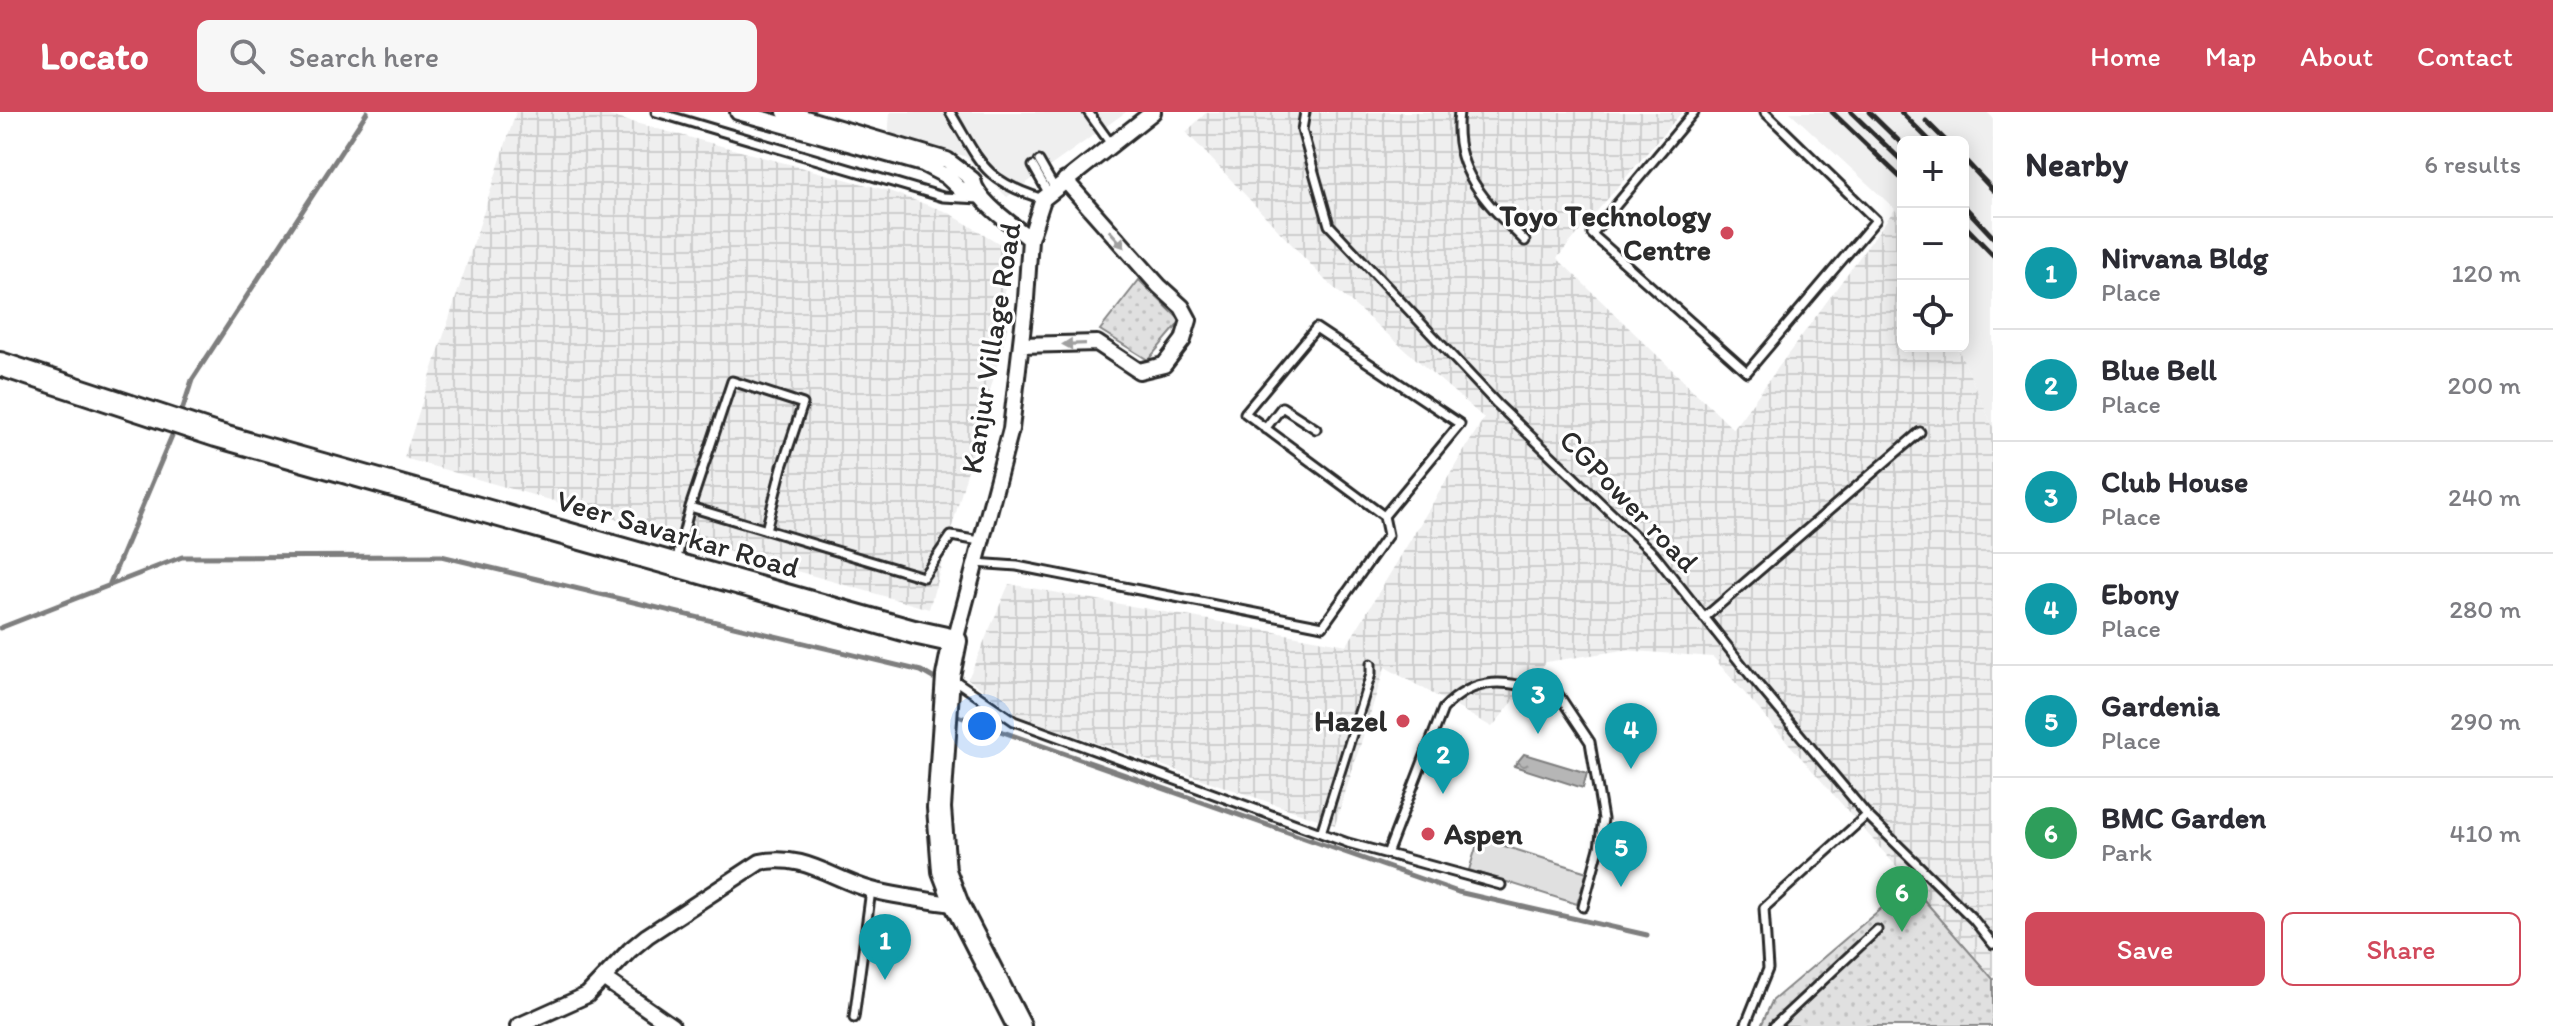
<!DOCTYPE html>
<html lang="en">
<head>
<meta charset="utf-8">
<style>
  :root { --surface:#fff; --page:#f7f7f7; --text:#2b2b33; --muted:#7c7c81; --line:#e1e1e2; --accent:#d1495b }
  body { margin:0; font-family:Itim,sans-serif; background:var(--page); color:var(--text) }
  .controls { position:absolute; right:24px; top:24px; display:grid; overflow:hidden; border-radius:12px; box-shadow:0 4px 20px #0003 }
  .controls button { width:72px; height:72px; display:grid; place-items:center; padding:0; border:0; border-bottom:2px solid var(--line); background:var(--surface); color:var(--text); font:40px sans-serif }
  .you { position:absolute; left:982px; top:614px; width:28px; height:28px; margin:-20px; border:6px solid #fff; border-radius:50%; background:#1a73e8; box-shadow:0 0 0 12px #1a73e833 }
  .badge { display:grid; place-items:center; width:52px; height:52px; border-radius:50%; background:var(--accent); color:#fff; font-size:26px; font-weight:700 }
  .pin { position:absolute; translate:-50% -66px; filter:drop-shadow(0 2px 4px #0008) }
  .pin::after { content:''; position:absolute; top:42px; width:28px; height:24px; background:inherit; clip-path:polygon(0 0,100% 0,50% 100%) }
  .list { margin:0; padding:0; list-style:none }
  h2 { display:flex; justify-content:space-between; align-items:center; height:104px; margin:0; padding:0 32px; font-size:34px }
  h2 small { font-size:26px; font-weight:400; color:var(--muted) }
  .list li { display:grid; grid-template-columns:52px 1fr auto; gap:24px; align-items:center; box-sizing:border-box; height:112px; padding:0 32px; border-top:2px solid var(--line) }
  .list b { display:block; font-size:30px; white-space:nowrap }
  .list p { margin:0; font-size:26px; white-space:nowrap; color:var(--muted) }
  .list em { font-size:26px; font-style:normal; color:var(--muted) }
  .actions { display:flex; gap:16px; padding:24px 32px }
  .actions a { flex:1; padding:18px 0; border:2px solid var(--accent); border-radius:12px; text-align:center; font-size:28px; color:var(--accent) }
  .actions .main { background:var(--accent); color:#fff }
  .icon { flex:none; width:44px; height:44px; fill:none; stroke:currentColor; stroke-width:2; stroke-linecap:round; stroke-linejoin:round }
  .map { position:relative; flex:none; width:1993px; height:914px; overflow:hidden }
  header { display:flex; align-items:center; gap:48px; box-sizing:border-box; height:112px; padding:0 40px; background:var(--accent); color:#fff }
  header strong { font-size:38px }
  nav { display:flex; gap:44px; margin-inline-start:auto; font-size:28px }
  .search { width:560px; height:72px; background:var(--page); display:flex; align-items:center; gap:20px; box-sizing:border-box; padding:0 28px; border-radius:12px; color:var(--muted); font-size:30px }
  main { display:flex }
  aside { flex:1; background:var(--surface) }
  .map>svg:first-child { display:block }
  .built { fill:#efefef }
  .industrial { fill:url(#industrial-grid) }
  .park { fill:url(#park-dots); stroke:#868686; stroke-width:2 }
  .pitch { fill:#e0e0e0; stroke:#868686; stroke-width:2 }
  .water { fill:url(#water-ripples); stroke:#7e7e7e; stroke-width:2 }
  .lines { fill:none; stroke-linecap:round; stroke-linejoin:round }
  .stream { stroke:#7e7e7e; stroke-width:5 }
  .lane-casing { stroke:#2b2b2b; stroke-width:13 }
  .street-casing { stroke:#2b2b2b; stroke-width:20 }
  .secondary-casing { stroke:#2b2b2b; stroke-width:28 }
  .lane { stroke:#fff; stroke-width:7 }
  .street { stroke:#fff; stroke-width:14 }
  .secondary { stroke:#fff; stroke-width:22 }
  .rail { stroke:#2b2b2b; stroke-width:5 }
  .oneway { fill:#a0a0a0 }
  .poi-dot { fill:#d1495b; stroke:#fff; stroke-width:3 }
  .labels { text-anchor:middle; stroke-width:6; stroke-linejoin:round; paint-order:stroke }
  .poi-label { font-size:30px; font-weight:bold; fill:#2b2b2b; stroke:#fff; text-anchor:end }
  .street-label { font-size:30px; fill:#2b2b2b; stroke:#fff }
</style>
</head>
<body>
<header>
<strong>Locato</strong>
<div class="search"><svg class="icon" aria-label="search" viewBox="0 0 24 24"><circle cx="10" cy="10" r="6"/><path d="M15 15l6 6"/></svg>Search here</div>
<nav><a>Home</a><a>Map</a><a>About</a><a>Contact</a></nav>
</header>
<main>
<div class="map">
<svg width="1993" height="914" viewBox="0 0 1993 914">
  <defs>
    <pattern id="industrial-grid" width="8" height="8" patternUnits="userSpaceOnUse" patternTransform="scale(2)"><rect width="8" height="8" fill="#efefef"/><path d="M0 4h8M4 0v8" fill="none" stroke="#cdcdcd"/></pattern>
    <pattern id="park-dots" width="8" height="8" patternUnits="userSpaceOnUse" patternTransform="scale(2)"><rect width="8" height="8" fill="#e0e0e0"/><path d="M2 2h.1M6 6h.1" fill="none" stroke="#c0c0c0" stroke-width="1.8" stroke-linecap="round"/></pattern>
    <pattern id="water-ripples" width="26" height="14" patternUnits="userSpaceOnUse" patternTransform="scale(2)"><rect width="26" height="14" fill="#b6b6b6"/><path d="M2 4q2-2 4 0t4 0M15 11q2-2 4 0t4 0" fill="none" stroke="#949494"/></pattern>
  </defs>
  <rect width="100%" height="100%" fill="#fff"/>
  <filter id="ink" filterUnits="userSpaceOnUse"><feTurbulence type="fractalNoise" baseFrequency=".0125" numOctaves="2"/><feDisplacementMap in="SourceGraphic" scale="16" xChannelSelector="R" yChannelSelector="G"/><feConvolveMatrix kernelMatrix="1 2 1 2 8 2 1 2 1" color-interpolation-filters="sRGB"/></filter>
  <g filter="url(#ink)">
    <!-- built -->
    <path class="built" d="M890,0H1126L1007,85L965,44L888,28Z
      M1790,0H1987L1993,6V315L1957,234H1963V30H1903V114L1895,97Z"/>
    <!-- industrial -->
    <path class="industrial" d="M516,0H594L886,78L947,100L1002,133L1007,218L929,497L404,346Z
      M1207,0H1682L1557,146L1733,317L1895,97L1903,114V234H1957L1993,315V865L1713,545L1623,538L1546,550L1492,615L1385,555L1335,713L1019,604L968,567L1009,472L1347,533L1484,306L1326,169L1186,20Z"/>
    <!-- park -->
    <path class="park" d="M1139,168L1181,209L1148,248L1100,218Z
      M1910,772L1993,867V914H1761L1772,889Z"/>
    <!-- pitch -->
    <path class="pitch" d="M1479,726L1587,760L1577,792L1469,758Z"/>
    <!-- water -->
    <path class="water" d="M1524,642L1587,661L1583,676L1514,654Z"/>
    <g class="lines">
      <!-- stream -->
      <path class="stream" d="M180,305L192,268L367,0
        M110,471L176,314
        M0,516L182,445L441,444L921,559L933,566
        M952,602L1458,780L1647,823"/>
      <defs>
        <path id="lane" d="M656,0L943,85L980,87
          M950,0C981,51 982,68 1043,87
          M1088,0L1111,32
          M1305,0L1302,18L1329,113L1497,292L1654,442L1750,563L1867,703L1973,807L1993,832
          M1459,0C1451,58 1487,92 1525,129
          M1694,0L1592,122L1747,260L1876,108L1765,0
          M1039,49L1055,77
          M1033,54L1049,82
          M1265,317L1282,295L1316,317
          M690,395L732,269L803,292L782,355L766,418
          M676,450L690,395L923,465L951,424L980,429
          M975,451L1017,454L1323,514L1388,423L1384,404L1245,301L1316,216L1460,312L1384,404
          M1704,506L1920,320
          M953,567L1014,609L1348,731L1501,773
          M1321,721L1371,562V552
          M1387,742L1443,597C1479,559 1512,571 1558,582L1590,630L1603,707L1599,736L1583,795
          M854,906L871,778
          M1745,914L1768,857L1764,796L1867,703
          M1774,914L1877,818"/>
        <path id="street" d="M738,0L923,52L946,64L960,77L975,79
          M785,0L947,48L973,68C976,89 1013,113 1030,127
          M1021,233L1097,231L1139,259L1164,253L1183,228L1189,208L1182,195L1159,174L1065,68
          M955,529L1011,317L1026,187L1030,127L1043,87L1153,0
          M603,866L672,914
          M518,914L587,883L630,838L647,824L760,750C805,741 831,767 872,778C899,785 929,788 957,793"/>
        <path id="secondary" d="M0,252L216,323L914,520L955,529L948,564L939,696L944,759L957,793L1019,914"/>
      </defs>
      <!-- lane casing -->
      <use href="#lane" class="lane-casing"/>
      <!-- street casing -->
      <use href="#street" class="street-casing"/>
      <!-- secondary casing -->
      <use href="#secondary" class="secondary-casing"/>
      <!-- lane -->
      <use href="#lane" class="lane"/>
      <!-- street -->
      <use href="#street" class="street"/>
      <!-- secondary -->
      <use href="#secondary" class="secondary"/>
      <!-- rail -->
      <path class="rail" d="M1832,0L1903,68
        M1851,0L1903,50
        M1869,0L1903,33
        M1901,0L1931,30
        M1926,9L1947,30
        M1963,46L1993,78
        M1963,93L1993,125
        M1963,112L1993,143"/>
    </g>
    <!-- one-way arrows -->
    <defs><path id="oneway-solid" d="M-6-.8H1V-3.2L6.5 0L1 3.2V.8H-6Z" transform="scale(2)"/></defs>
    <g class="oneway">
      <use href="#oneway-solid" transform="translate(1117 127) rotate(48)"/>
      <use href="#oneway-solid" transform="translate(1074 232) rotate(178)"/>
    </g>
  </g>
  <!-- markers -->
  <g class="poi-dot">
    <circle cx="1727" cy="121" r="8"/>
    <circle cx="1403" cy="609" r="8"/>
    <circle cx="1428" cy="722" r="8"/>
  </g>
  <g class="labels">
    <!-- poi labels -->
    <g class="poi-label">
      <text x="1711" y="114">Toyo Technology<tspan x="1711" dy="34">Centre</tspan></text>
      <text x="1387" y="619">Hazel</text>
      <text x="1444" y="732" text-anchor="start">Aspen</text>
    </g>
    <!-- street labels -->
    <g class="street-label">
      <text transform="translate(991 236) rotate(-81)" y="10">Kanjur Village Road</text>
      <text transform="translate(1629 389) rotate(46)" y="10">CGPower road</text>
      <text transform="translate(678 422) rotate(16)" y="10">Veer Savarkar Road</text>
    </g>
  </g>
</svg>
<div class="controls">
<button>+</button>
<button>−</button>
<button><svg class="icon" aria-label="locate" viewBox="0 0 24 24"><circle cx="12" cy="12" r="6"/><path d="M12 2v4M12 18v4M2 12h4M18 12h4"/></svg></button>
</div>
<div class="you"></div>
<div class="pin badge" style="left:885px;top:868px;background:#0f9aa8">1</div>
<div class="pin badge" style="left:1443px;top:682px;background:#0f9aa8">2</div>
<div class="pin badge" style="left:1538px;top:622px;background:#0f9aa8">3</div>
<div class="pin badge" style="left:1631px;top:657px;background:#0f9aa8">4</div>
<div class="pin badge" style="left:1621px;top:775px;background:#0f9aa8">5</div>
<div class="pin badge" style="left:1902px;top:820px;background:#2e9e5b">6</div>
</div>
<aside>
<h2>Nearby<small>6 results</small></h2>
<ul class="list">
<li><span class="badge" style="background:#0f9aa8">1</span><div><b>Nirvana Bldg</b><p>Place</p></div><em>120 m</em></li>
<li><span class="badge" style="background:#0f9aa8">2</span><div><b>Blue Bell</b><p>Place</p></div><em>200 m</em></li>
<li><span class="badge" style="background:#0f9aa8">3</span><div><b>Club House</b><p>Place</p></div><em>240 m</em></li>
<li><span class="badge" style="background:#0f9aa8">4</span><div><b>Ebony</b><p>Place</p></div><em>280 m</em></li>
<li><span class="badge" style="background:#0f9aa8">5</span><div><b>Gardenia</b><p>Place</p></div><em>290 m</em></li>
<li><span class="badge" style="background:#2e9e5b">6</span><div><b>BMC Garden</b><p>Park</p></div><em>410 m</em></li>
</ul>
<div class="actions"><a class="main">Save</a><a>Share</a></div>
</aside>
</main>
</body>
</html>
